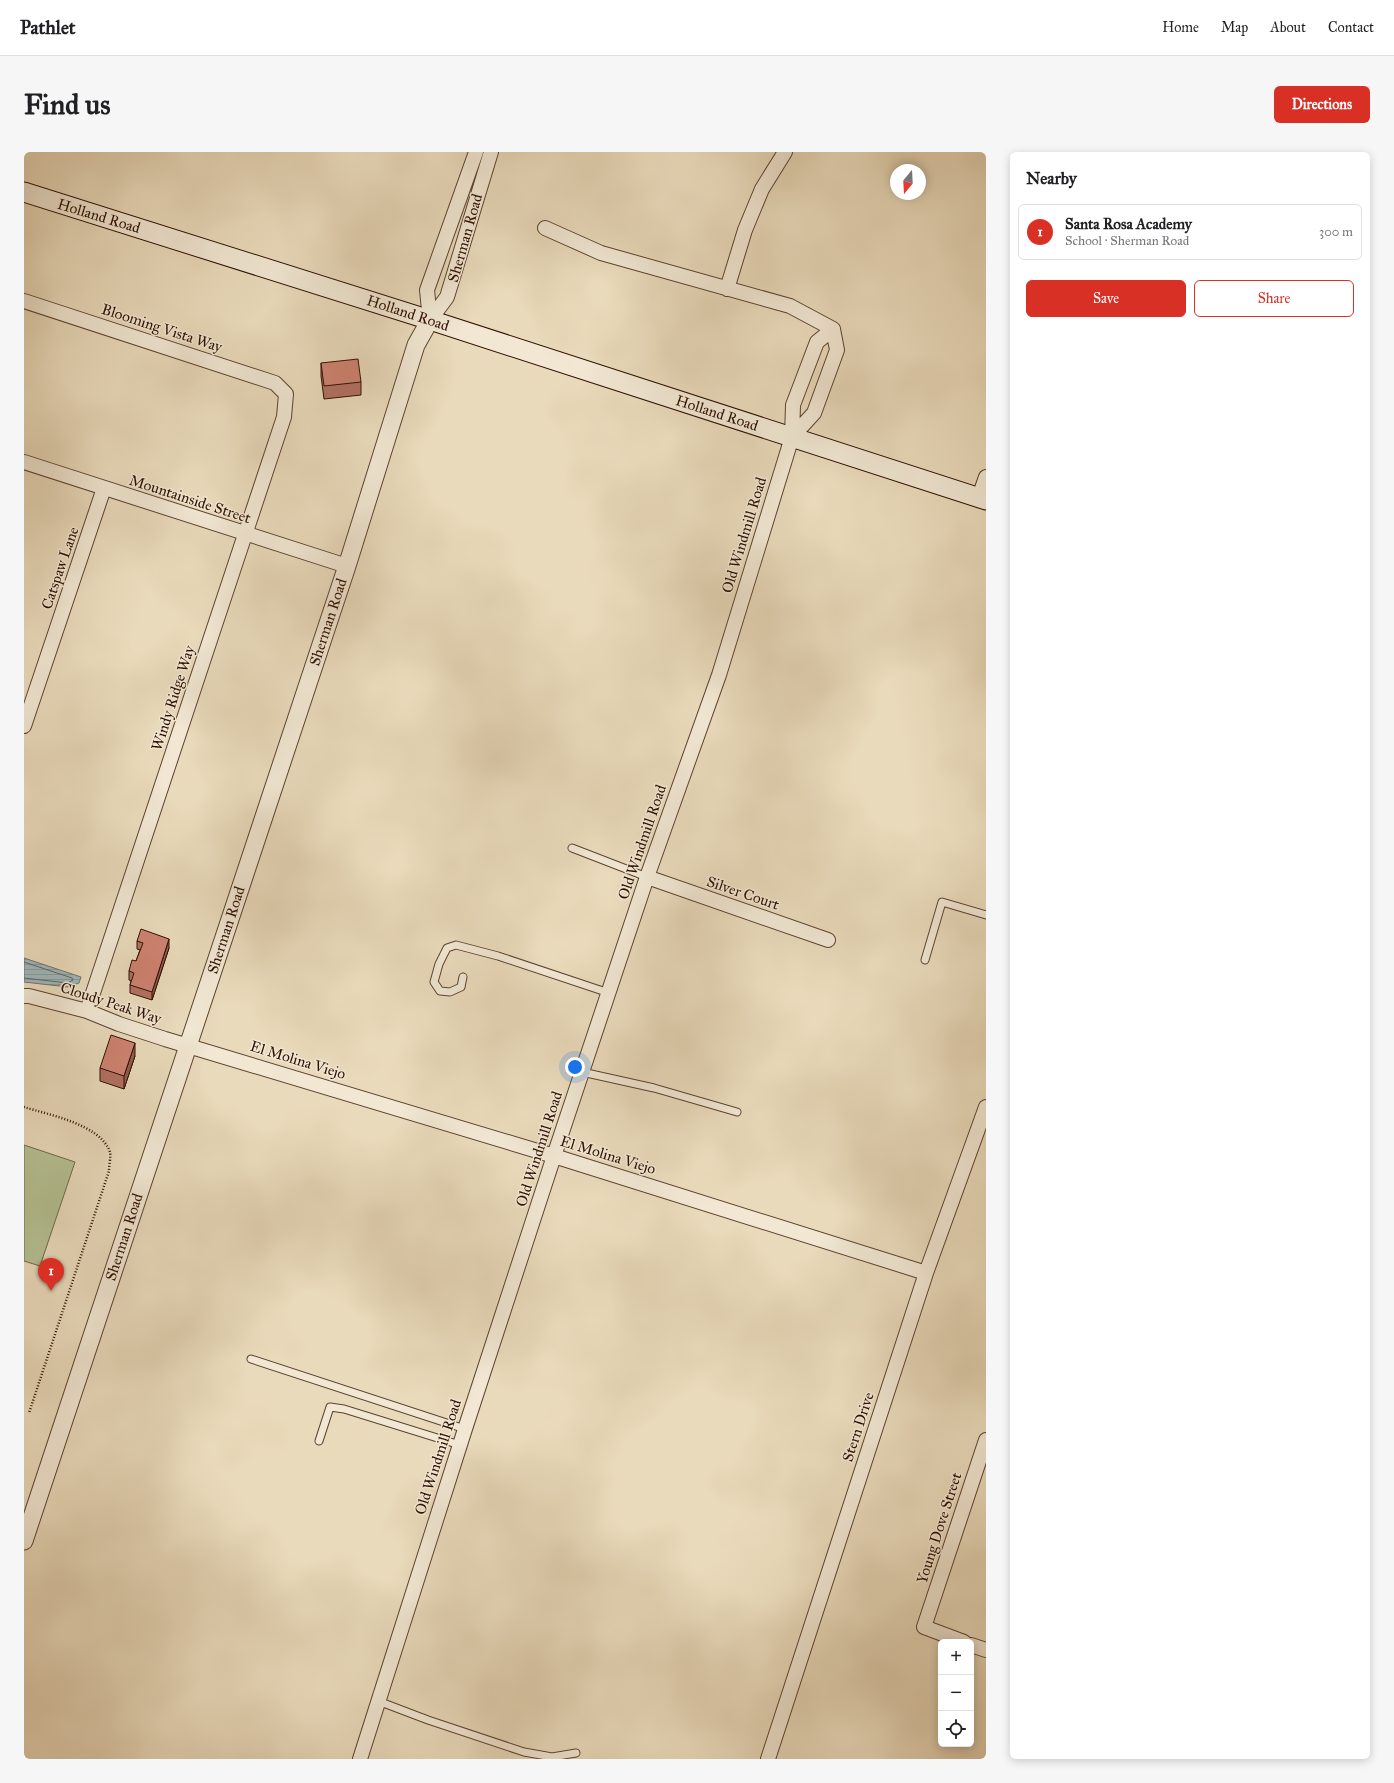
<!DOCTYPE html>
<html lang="en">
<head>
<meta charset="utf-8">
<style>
  :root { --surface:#fff; --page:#f6f6f6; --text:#202124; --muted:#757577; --line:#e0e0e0; --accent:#d93025 }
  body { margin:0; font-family:"IM FELL Great Primer",serif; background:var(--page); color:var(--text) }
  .controls { position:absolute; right:12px; bottom:12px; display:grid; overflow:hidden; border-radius:6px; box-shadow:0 2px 10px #0003 }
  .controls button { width:36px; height:36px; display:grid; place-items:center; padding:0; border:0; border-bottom:1px solid var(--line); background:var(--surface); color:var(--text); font:20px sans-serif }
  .compass { position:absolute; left:866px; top:12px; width:36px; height:36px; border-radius:50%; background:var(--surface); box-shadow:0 2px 10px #0003; rotate:198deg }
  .you { position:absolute; left:551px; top:915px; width:14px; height:14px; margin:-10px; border:3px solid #fff; border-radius:50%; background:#1a73e8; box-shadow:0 0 0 6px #1a73e833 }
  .badge { display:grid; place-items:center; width:26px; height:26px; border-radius:50%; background:var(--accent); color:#fff; font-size:13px; font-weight:700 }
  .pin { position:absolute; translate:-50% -33px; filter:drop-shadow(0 1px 2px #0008) }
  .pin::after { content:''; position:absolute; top:21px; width:14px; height:12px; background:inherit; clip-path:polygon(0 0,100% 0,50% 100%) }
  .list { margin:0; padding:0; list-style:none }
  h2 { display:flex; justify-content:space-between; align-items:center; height:52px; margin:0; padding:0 16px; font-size:17px }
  h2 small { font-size:13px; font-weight:400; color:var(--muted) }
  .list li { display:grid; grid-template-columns:26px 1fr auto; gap:12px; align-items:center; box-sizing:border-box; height:56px; margin:0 8px 8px; padding:0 8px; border:1px solid var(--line); border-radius:6px }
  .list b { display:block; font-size:15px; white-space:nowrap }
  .list p { margin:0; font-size:13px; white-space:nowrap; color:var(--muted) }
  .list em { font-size:13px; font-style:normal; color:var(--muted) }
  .actions { display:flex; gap:8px; padding:12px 16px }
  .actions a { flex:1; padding:9px 0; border:1px solid var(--accent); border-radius:6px; text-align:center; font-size:14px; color:var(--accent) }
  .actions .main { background:var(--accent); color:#fff }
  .icon { flex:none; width:22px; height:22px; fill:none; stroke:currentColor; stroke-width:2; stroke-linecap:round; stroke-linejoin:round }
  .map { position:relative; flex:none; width:962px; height:1607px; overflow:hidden; border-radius:6px }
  header { display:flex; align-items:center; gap:24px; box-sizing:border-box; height:56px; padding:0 20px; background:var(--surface); border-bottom:1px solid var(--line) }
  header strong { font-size:19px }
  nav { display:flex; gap:22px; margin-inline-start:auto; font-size:14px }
  .intro { display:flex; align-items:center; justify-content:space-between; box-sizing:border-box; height:96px; padding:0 24px }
  h1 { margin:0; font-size:28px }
  .button { padding:10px 18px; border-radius:6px; background:var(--accent); color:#fff; font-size:14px; font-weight:700 }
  main { display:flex; gap:24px; padding:0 24px }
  aside { flex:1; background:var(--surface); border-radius:6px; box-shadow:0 2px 10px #0003 }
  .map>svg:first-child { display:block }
  .park { fill:#b4c092; stroke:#71684a }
  .water { fill:url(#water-rules); stroke:#717471 }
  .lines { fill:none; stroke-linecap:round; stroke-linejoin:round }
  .shore { stroke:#66635e; stroke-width:1 }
  .service-casing { stroke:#5d4230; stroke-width:9 }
  .minor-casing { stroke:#5d4230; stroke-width:16 }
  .tertiary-casing { stroke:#5d4230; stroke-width:19 }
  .secondary-casing { stroke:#2e0f01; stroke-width:21 }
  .path { stroke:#2e0f01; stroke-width:2.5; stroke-dasharray:1 2; stroke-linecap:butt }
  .service { stroke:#f1e7d3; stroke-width:7 }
  .minor { stroke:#f1e7d3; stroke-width:14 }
  .tertiary { stroke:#f1e7d3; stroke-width:17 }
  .secondary { stroke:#f1e7d3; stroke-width:19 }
  .wall { fill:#b17062; stroke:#2e0f01 }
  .shaded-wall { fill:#905b50; stroke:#2e0f01 }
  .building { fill:#ce8272; stroke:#2e0f01 }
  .labels { text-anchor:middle; stroke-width:3; stroke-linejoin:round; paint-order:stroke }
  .street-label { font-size:15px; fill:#2e0f01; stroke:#f1e7d3 }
</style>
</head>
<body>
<header>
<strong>Pathlet</strong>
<nav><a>Home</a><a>Map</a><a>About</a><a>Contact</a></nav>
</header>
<div class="intro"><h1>Find us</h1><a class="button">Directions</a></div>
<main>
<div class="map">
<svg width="962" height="1607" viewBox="0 0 962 1607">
  <defs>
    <pattern id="water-rules" width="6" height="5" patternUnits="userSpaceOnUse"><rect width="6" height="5" fill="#9eb7bc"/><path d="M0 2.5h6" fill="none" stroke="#889ca0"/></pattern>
  </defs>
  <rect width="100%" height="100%" fill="#e9dabb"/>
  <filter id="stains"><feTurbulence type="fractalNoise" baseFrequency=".005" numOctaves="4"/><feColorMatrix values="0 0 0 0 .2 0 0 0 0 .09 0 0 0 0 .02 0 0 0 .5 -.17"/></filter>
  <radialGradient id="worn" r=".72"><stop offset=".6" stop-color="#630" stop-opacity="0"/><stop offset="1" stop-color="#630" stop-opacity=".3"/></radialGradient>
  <!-- park -->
  <path class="park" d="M0,993L51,1010L16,1114L0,1109Z"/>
  <!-- water -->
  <path class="water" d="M0,806L57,825L55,831L44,835L0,830Z"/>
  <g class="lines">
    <!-- shore -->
    <path class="shore" d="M0,810L48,826L49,828L44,831L0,826"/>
    <defs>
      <path id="service" d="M548,696L623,725
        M901,808L918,750L962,763
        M439,825L437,835L426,840L416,839L410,830L415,812L423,796L432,793L474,804L585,841
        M558,920L630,936L713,960
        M227,1207L441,1277
        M295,1289L306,1255L320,1257L436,1293
        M354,1549L404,1568L500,1600L528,1605L552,1601"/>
      <path id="minor" d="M521,76L577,101L766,154L809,177
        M703,137L721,78L738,37L761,0
        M0,149L251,231L262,242L260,265L63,859
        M406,168L423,145L467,0
        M406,168L403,138L452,0
        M768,285L790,261L813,198L809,177
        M0,310L323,414
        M955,345L962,325
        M0,574L80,336
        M623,725L804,788
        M0,844H5L63,859L95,872L141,887L530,1004L902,1121
        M940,1490L900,1475L962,1288
        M947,1493L962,1498
        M336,1607L441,1277L530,1004L623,725L695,523L768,285L769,253L793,190L809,177
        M744,1607L902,1121L962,955"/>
      <path id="tertiary" d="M0,1389L323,414L392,193L406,168"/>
      <path id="secondary" d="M0,40L406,168L962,348"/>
    </defs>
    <!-- service casing -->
    <use href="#service" class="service-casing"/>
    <!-- minor casing -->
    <use href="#minor" class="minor-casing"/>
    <!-- tertiary casing -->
    <use href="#tertiary" class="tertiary-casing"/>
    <!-- secondary casing -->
    <use href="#secondary" class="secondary-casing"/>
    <!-- path -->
    <path class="path" d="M0,955C25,963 76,972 86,1000C87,1005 85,1013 85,1019L5,1261"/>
    <!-- service -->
    <use href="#service" class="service"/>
    <!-- minor -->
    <use href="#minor" class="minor"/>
    <!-- tertiary -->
    <use href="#tertiary" class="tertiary"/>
    <!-- secondary -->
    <use href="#secondary" class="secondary"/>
  </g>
  <!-- wall -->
  <path class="wall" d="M297,211L337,230V243L300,247L297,224Z
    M113,789L145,796L128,848L106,841V833L107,829L105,828V819L112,809L116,798L113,797Z
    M111,904L100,937L76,929V916Z"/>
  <!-- shaded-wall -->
  <path class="shaded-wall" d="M145,787V796L128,848V840Z
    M111,891V904L100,937V924Z"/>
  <!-- building -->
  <path class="building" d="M334,207L337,230L300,234L297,211Z
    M117,777L145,787L128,840L106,833L110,821L105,819L108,808L112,809L119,791L113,789Z
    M87,883L111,891L100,924L76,916Z"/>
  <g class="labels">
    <!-- street labels -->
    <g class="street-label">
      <text transform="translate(75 64) rotate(17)" y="5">Holland Road</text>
      <text transform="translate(441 86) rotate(-74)" y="5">Sherman Road</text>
      <text transform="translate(384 161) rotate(18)" y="5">Holland Road</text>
      <text transform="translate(138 176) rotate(18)" y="5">Blooming Vista Way</text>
      <text transform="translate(693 261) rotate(18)" y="5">Holland Road</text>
      <text transform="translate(166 347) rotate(18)" y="5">Mountainside Street</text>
      <text transform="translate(720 383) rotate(-73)" y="5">Old Windmill Road</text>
      <text transform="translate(36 416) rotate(-71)" y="5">Catspaw Lane</text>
      <text transform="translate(304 470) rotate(-72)" y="5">Sherman Road</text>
      <text transform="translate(149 546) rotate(-72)" y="5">Windy Ridge Way</text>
      <text transform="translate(618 690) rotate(-71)" y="5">Old Windmill Road</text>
      <text transform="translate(719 741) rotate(19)" y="5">Silver Court</text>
      <text transform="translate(202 778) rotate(-72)" y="5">Sherman Road</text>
      <text transform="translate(87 851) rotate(18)" y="5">Cloudy Peak Way</text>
      <text transform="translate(274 908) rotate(17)" y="5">El Molina Viejo</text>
      <text transform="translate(515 997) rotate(-72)" y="5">Old Windmill Road</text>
      <text transform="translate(584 1003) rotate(17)" y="5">El Molina Viejo</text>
      <text transform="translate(100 1085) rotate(-72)" y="5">Sherman Road</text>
      <text transform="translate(834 1275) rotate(-72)" y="5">Stern Drive</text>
      <text transform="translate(414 1305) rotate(-72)" y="5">Old Windmill Road</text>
      <text transform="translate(915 1376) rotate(-72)" y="5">Young Dove Street</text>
    </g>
  </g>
  <rect width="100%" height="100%" filter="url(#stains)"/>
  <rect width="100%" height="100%" fill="url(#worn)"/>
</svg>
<div class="controls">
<button>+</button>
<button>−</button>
<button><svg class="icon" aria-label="locate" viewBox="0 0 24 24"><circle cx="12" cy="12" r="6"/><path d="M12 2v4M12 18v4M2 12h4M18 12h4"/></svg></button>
</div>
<svg class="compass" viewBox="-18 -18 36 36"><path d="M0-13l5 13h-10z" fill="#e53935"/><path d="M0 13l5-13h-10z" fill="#757577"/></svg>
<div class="you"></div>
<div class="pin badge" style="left:27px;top:1139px">1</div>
</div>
<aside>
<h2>Nearby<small></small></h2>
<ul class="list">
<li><span class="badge">1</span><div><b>Santa Rosa Academy</b><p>School · Sherman Road</p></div><em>300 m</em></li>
</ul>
<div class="actions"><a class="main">Save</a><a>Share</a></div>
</aside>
</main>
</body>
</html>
